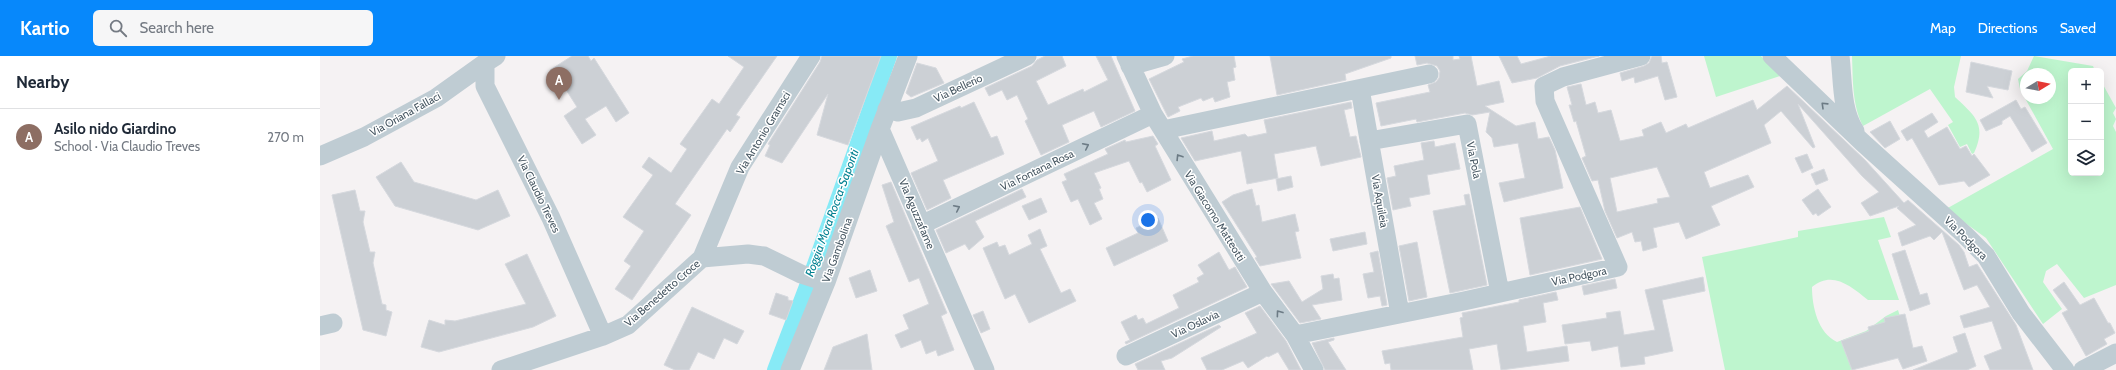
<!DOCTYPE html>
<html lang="en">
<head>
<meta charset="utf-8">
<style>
  :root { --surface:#fff; --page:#f6f6f7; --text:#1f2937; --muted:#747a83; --line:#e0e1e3; --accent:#0788fb }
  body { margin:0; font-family:Cabin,sans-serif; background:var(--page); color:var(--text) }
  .controls { position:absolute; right:12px; top:12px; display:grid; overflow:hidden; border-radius:6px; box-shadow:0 4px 16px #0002 }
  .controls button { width:36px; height:36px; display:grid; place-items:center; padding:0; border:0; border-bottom:1px solid var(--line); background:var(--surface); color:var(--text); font:20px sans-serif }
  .compass { position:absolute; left:1700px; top:12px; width:36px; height:36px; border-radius:50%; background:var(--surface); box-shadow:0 4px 16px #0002; rotate:80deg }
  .you { position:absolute; left:828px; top:164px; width:14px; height:14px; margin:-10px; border:3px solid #fff; border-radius:50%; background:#1a73e8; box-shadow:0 0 0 6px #1a73e833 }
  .badge { display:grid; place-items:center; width:26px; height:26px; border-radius:50%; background:var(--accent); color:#fff; font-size:13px; font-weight:700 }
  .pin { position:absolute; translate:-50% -33px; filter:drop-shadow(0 1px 2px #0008) }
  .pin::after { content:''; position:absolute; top:21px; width:14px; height:12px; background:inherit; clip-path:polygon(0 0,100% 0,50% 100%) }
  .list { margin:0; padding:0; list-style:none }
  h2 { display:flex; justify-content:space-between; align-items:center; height:52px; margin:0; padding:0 16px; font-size:17px }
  h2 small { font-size:13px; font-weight:400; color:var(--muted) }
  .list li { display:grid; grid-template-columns:26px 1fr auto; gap:12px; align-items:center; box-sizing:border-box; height:56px; padding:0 16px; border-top:1px solid var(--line) }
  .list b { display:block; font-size:15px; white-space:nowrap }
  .list p { margin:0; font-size:13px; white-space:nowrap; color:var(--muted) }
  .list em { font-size:13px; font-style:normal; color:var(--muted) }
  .icon { flex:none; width:22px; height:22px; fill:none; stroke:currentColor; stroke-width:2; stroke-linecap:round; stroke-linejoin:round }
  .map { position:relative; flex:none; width:1796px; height:314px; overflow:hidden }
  header { display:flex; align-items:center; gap:24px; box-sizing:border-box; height:56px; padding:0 20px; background:var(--accent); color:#fff }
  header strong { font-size:19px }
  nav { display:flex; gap:22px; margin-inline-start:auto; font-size:14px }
  .search { width:280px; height:36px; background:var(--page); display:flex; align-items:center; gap:10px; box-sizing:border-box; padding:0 14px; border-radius:6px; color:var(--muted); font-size:15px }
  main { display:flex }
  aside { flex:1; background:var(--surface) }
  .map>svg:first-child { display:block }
  .green { fill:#bef5ce; fill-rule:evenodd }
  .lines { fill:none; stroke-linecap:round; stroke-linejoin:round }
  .canal { stroke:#87eaf6; stroke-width:16 }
  .building { fill:#ccd0d5; stroke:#d6d9de; fill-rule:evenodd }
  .minor { stroke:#bfccd3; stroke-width:19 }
  .oneway { stroke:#6c7b85 }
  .labels { text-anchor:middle; stroke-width:3; stroke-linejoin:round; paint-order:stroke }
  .street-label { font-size:11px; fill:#485863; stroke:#fff }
  .water-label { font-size:12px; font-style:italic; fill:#048292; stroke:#fff }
</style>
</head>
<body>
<header>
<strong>Kartio</strong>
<div class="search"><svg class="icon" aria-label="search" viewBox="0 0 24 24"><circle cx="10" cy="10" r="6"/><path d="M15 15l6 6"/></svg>Search here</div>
<nav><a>Map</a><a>Directions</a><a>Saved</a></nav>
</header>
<main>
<aside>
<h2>Nearby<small></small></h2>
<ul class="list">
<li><span class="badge" style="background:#8d6e63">A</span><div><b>Asilo nido Giardino</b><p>School · Via Claudio Treves</p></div><em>270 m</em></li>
</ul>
</aside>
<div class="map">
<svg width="1796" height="314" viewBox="0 0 1796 314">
  <rect width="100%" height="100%" fill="#f5f2f3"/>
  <!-- green -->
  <path class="green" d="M1384,0H1441L1460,20L1396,41Z
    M1532,0H1641L1634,31L1635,41C1655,60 1667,68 1654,97L1652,98L1647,88L1640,91L1628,69L1633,66L1610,33L1543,70C1532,49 1533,23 1532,0Z
    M1714,0L1773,10L1775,15H1751V117H1781V25L1796,52L1793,57L1796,63L1793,70L1796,76V229L1764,242L1737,208L1726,215L1723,226L1742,253L1723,268L1666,182L1626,153L1733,93L1700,33L1698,23L1707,15ZM1706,18H1730V42H1706Z
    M1564,161L1571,181L1558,184L1579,244H1548C1531,230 1512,214 1492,231C1492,251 1498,277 1517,286L1546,275L1566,260L1578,254L1590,292L1530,314H1405L1382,201L1478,181V175Z"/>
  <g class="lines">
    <!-- canal -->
    <path class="canal" d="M455,314L492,217L569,0"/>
  </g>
  <!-- building -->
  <path class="building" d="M252,0H268L271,5L274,2L309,57L296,66L286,50L265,63L276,79L262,88L244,60L257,51L245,32L242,34L230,14Z
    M408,0H457L416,59L420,61L410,76L407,73L355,148L371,159L312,244L295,233L311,210L304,205L324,175L303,161L333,119L322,111L329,101L351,117L367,93L360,88L392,43L399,48L424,11Z
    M502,0H561L528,89L497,79L508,38L462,107L445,100L450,89L448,88L500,6Z
    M725,0H742L746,10L716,25L728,49L763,33L764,36L788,24L776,0H791L815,55L781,71L774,55L742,69L749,86L721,99L705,65L708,63L697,39L687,44L682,34L669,40L665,32L712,10L717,4Z
    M873,0H914L916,11L913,12L915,24L907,26L910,41L895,46L893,41L883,45L881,42L858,51L860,55L848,61L829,23L864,6L862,3Z
    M950,0H1071V2L1025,18L1026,24L957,39Z
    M1095,0H1133V4L1140,3L1139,0H1151L1157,30L1179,25L1184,46L1165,50L1196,70L1215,66L1218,83L1229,81L1235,94L1243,132L1184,146L1179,127L1205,122L1198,87L1174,91L1172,82L1166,76L1170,56L1152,59L1145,57L1097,66L1096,63L1061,70L1056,47L1110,36L1108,29L1116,26L1119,22L1120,15L1117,10L1107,7L1097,9Z
    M1179,0H1197L1201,8L1231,0H1279L1240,10L1217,22L1192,27Z
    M1332,0H1341L1342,7L1347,6L1357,41L1345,44L1338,20L1315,27L1314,21L1302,25L1300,17L1324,10L1329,7Z
    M1651,6L1692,15L1688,34L1667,30L1673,42L1646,36Z
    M597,7L616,12L624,27L591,41L586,37Z
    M1261,28L1266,49L1275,46L1278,57L1291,54L1300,85L1324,80L1322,74L1341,66L1346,77L1366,68L1368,72L1433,44L1437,54L1467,30L1545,104L1584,147L1588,144L1639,189L1644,196L1649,211L1657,208L1696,269L1713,314H1670L1664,300L1682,293L1672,265L1644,272L1640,260L1670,251L1657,229L1644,234L1622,176L1614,184L1610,180L1582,190L1578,177L1596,169L1577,152L1579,150L1550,160L1541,147L1559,136L1542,120L1478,48L1495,91L1493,92L1461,55L1444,69L1451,87L1384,116L1390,132L1428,119L1434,131L1391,150L1400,169L1366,183L1359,166L1333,172L1337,191L1323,195L1321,185L1315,186L1312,176L1297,182L1285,155L1278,124L1272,125L1262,102L1266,100L1256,65L1254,66L1249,49H1252L1247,31ZM1337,111L1350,141L1337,143L1338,147L1297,156L1290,122Z
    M1696,44L1701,53L1705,51L1727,87L1712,96L1690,60L1682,65V68L1666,75L1660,64Z
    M654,46L671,82L677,80L684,98L623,124L631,142L607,154L591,117L618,105L608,82L602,86L600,82L597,84L591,71L640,50L641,52Z
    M1031,46L1032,52L1024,54L1030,81L1036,80L1041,101L1001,110L996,90L954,98L958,122L927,128L921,95L875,105L861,82L892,75L894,85L925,78L928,81L947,77L944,64Z
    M1612,57L1618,66L1604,75L1608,82L1627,71L1640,93L1646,90L1652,100L1654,98L1670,119L1649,131L1644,125L1619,129L1592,82L1587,85L1581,75Z
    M1570,65L1580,83L1565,92L1550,76Z
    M833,80L838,88L835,90L851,124L827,136L822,126L820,127L809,105L774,117L781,132L779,133L783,143L774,147L782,163L770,169L758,143L751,146L742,126L747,124L744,118L788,98L785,93L805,84L806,86Z
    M1114,85L1115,91L1135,87L1140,113L1107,119L1110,138L1089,142L1091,150L1073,154L1067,122L1076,120L1074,110L1104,104L1101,87Z
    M1487,98L1493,112L1482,117L1475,102Z
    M81,106L94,126L156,144L178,134L190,160L158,174L75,150L56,121Z
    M1504,113L1508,124L1496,129L1491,118Z
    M971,120L973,131L958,135L956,123Z
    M571,126L627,257L621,260L634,294L618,300L616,294L606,298L601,284L581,292L575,279L589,273L583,259L609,248L599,222L589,226L566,170L574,166L562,129Z
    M702,133L706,141L655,165L664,181L649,194L645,188L626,197L616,174Z
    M932,133L936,150L939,149L942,166L975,158L979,175L975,176L981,202L940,210L935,202L937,201L902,146L913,139Z
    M1498,133L1511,151L1498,160L1496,157L1493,159L1482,144Z
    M35,134L40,155H45L43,166L50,196H55L53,207L62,248L66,249V254L72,256L66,280L43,274L12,139Z
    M1149,138L1167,229L1130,237L1113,155L1146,149L1144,139Z
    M721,142L727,156L709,164L702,150Z
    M1260,151L1282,203L1210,219L1200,162Z
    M838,162L848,185L794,210L786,192L818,177L816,172Z
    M720,173L727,190L720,193L741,237L750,233L756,245L709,267L695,238L685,243L663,192L677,186L679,191L685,189L689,199L712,188L708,179Z
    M1045,176L1047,188L1013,195L1010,183Z
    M1097,186L1107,241L1089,245L1079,190Z
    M1585,194L1600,239L1607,237L1610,248L1590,255L1572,198Z
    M1058,195L1067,249L1062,250L1060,240L1048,242L1043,218L1054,216L1050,197Z
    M899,196L909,214L915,211L927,231L806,288L805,286L810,284L801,266L816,259L818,264L823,262L826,268L859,252L853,239L879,226L877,222L884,218L878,209Z
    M207,198L236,260L213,271L119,296L101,291L109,264L125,269V264L135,265L206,248L185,208Z
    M550,214L557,235L536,242L529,222Z
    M1013,218L1014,223L1019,222L1022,244L992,249L1001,263L980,267L951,228L969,225L982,246L1003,233L1001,220Z
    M1383,221L1385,235L1342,244L1353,295L1324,301L1325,308L1301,311L1298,290L1272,295L1270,285L1245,288L1242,269L1287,262L1286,257L1300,255L1304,279L1335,274L1325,234Z
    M1295,223L1297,232L1264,239L1262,230Z
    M1744,226L1760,249L1774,242L1788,267H1790L1795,277L1784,283L1787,288L1766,300L1742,257L1748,254L1733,234Z
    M1236,236L1238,244L1223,247L1226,266L1203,270L1207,296L1247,290L1249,305L1181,314L1177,288L1149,293L1153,314H1071L1070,307L1065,308L1062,295L1143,281L1140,262L1143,261L1142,257L1199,246V244Z
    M456,237L468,241V244L473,245L466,264L449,258Z
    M940,250L966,285L981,314H969L958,296L948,301L947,300L928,312L923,305L902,314H887L881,302L937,277L925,257Z
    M372,251L424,275L417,288L404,282L394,303L378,296L369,314H355L344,309Z
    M663,255L670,273L661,277L653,259Z
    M1585,258L1593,292L1602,290L1607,305L1583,313L1578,302L1532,314L1521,285L1549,275L1548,271L1565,266L1564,262Z
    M899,269L901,271L852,302L841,305L845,314H818L815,308Z
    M1645,277L1656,310L1647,314H1593L1638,296L1633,281Z
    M547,278L552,314H504L513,291Z
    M1014,282V284L1008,286L1026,314H1005L992,287Z"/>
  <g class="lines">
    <!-- minor -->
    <path class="minor" d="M176,0L165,7V30L231,162L283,280
      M588,0L560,73L665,314
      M806,0L833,58L943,236L975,279L994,314
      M1452,0L1542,86L1645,179L1666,200L1701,257L1745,314
      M1520,0C1523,25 1521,54 1535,75
      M810,10L845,0
      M1040,33L1080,258
      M567,53L578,56L596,52L707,0
      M843,74L1109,18
      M1049,85L1147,68L1180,237
      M0,100L44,81L116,42L165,7
      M601,169L833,58
      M382,202L420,111L491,0
      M0,270L13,267
      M975,279L1144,245L1298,211L1225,45L1224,30L1243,21L1321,0
      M806,300L943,236
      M181,314L283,280L308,269L382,202L428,198L444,200L481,218L506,226
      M470,314L506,226L560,73
      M1763,314L1796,297"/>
  </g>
  <!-- one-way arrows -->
  <defs><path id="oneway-chevron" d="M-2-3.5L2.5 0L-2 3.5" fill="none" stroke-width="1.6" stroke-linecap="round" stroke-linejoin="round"/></defs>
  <g class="oneway">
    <use href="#oneway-chevron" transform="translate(1504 49) rotate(-136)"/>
    <use href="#oneway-chevron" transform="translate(766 90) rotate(-26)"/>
    <use href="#oneway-chevron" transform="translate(859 101) rotate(-122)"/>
    <use href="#oneway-chevron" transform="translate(637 152) rotate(-26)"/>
    <use href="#oneway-chevron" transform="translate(959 257) rotate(-126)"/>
  </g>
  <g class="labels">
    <!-- street labels -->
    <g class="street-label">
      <text transform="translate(638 32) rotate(-25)" y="4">Via Bellerio</text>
      <text transform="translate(85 58) rotate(-29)" y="4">Via Oriana Fallaci</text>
      <text transform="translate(443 77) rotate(-59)" y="4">Via Antonio Gramsci</text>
      <text transform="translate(1154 104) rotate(79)" y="4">Via Pola</text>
      <text transform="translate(717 114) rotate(-26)" y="4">Via Fontana Rosa</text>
      <text transform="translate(219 138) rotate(64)" y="4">Via Claudio Treves</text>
      <text transform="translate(1060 145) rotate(80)" y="4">Via Aquileia</text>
      <text transform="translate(597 158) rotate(67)" y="4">Via Aguzzafame</text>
      <text transform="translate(895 160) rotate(58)" y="4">Via Giacomo Matteotti</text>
      <text transform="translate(1646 182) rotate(45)" y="4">Via Podgora</text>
      <text transform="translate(517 194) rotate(-70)" y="4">Via Gambolina</text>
      <text transform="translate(1259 220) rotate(-12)" y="4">Via Podgora</text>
      <text transform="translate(342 237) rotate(-41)" y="4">Via Benedetto Croce</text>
      <text transform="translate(875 268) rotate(-25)" y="4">Via Oslavia</text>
    </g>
    <!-- water labels -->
    <g class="water-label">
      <text transform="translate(512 157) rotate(-70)" y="4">Roggia Mora Rocca-Saporiti</text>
    </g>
  </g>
</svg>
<div class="controls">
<button>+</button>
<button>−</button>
<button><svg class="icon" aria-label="layers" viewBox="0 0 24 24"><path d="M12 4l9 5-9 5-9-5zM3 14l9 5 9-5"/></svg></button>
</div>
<svg class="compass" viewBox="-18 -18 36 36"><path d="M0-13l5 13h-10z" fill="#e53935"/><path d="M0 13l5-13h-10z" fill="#747a83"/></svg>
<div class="you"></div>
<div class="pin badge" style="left:239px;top:44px;background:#8d6e63">A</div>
</div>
</main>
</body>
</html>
